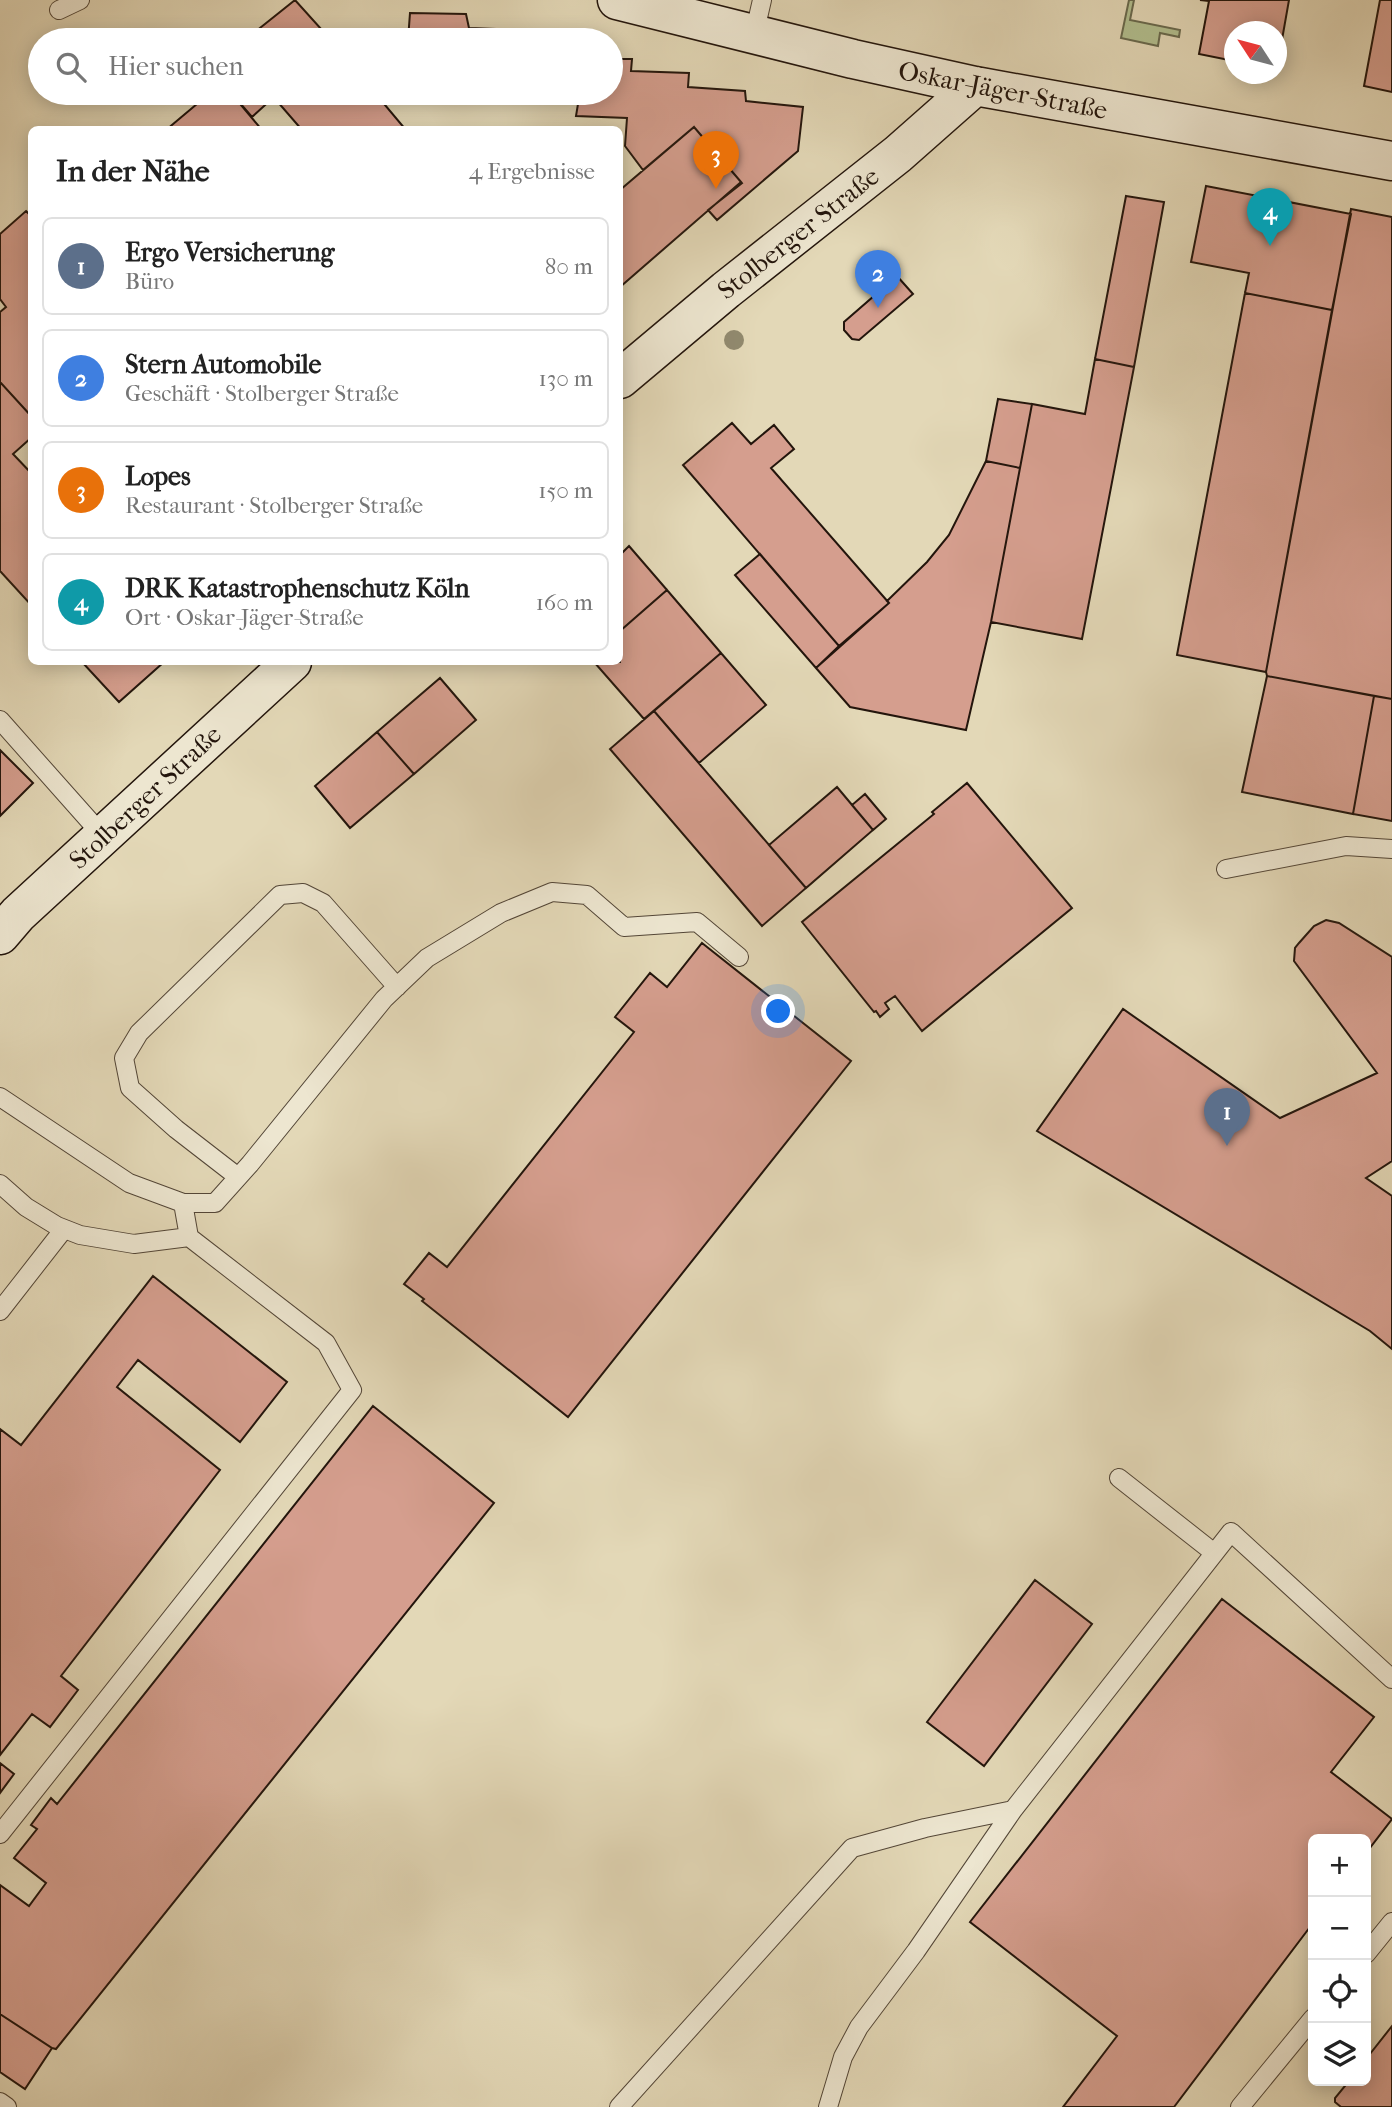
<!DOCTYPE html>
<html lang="de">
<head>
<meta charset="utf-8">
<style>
  :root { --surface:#fff; --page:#f2f2f2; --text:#222; --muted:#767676; --line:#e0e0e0; --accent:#d93025 }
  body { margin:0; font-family:"IM FELL French Canon",serif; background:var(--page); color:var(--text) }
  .controls { position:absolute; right:21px; bottom:21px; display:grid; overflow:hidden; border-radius:10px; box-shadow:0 4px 18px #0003 }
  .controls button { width:63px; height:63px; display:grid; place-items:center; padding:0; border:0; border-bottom:2px solid var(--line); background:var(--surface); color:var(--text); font:35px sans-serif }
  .compass { position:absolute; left:1224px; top:21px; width:63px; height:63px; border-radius:50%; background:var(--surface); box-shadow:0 4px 18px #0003; rotate:306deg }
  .you { position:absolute; left:779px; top:1012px; width:24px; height:24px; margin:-18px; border:5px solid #fff; border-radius:50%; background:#1a73e8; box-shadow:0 0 0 10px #1a73e833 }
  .badge { display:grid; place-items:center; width:46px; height:46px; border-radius:50%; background:var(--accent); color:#fff; font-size:23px; font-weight:700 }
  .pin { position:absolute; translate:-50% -58px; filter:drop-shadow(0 2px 4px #0008) }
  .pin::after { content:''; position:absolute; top:37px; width:24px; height:21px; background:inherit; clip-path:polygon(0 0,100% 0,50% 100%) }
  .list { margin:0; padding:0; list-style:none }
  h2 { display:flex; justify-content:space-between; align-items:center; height:91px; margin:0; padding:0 28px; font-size:30px }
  h2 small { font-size:23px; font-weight:400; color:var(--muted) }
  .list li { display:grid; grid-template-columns:46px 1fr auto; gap:21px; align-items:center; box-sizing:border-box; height:98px; margin:0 14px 14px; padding:0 14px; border:2px solid var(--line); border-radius:10px }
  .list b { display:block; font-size:26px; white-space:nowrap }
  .list p { margin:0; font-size:23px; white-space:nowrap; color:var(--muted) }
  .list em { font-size:23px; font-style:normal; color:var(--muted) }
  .icon { flex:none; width:38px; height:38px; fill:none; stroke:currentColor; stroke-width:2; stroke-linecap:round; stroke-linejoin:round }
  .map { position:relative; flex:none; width:1392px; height:2107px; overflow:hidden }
  .search { position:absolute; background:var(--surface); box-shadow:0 4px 18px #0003; left:28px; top:28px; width:595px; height:77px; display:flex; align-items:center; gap:18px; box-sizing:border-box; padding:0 24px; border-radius:38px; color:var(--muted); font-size:26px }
  .panel { position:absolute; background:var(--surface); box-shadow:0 4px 18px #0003; left:28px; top:126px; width:595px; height:539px; border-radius:10px }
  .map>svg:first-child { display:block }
  .green { fill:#b2bf8f; stroke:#6a6a4e; stroke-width:2 }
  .building { fill:#d59e8e; stroke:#23150c; stroke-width:2 }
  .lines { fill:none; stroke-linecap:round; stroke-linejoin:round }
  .lane-casing { stroke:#534637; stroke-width:20 }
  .secondary-casing { stroke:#23150c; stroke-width:41 }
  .lane { stroke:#ede6d0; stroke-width:18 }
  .secondary { stroke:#ede6d0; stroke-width:38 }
  .tree { fill:#91896e }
  .labels { text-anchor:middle; stroke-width:5; stroke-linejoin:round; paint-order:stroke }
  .street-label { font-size:26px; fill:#23150c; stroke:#ede6d0 }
</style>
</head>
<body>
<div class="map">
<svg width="1392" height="2107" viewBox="0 0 1392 2107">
  <rect width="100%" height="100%" fill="#e3d8b7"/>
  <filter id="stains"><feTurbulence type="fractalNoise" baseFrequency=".00286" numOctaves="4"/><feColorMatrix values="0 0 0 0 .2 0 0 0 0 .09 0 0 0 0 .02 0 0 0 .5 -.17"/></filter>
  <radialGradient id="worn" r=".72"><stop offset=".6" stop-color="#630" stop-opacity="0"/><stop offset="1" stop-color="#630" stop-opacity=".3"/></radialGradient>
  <!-- green -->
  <path class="green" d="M1129,0H1134L1130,20L1180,30L1179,37L1160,33L1158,46L1121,38Z"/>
  <!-- building -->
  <path class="building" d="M295,0L331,40H245Z
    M1200,0H1289L1277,68L1276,32H1234V61L1199,54L1209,1Z
    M1380,0H1392V92L1364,86Z
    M410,13L466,14L469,28L522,30L523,40H408Z
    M611,59H632L631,71L689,73L688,87L745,91L746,101L803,107L798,151L717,220L708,210L742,183L694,127L643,170L625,146L627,118L576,116L578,104L519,100V93H611Z
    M210,93H231L262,130H166Z
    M237,93H270L274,97L252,117L233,95Z
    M270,93H375L406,130H302Z
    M694,127L741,182L620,287V190Z
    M1206,186L1351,214L1332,310L1245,293L1249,273L1191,262Z
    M1126,196L1164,202L1134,367L1095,359Z
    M1351,209L1392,217V699L1267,676L1266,672Z
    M26,211L32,217V417L0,382V312L6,307L0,299V234Z
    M897,276L913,294L859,340L852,339L844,330V322Z
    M1245,293L1332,310L1266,672L1177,655Z
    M1095,359L1134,367L1082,639L991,622L1032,404L1085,414Z
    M0,382L32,417V437L13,454L32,474V606L0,571Z
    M998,399L1032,404L1020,468L986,461Z
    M732,423L751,444L774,425L794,449L771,468L889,603L839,646L683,465Z
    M986,461L1020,468L991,622L966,730L850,707L816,668L889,603L887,601L927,562L949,535Z
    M629,546L667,590L620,631V555Z
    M760,554L839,646L816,668L735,575Z
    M667,590L721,653L644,719L594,662H620V631Z
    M721,653L766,705L699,763L654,711Z
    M82,662H164L119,702Z
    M1267,676L1374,696L1353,814L1242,792Z
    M440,678L476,720L414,774L377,732Z
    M1374,696L1392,699V821L1353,814Z
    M654,711L806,888L762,926L610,749Z
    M377,732L414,774L350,828L315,786Z
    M0,750L33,783L0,816Z
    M967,783L1072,908L922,1031L895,996L885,1003L889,1009L880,1017L876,1011L874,1012L802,922L934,814L932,812Z
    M837,787L873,830L806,888L769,845Z
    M865,794L886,819L873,830L852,805Z
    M1326,920L1339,923L1392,957V1161L1366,1178L1392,1196V1349L1370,1331L1037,1131L1123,1009L1280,1118L1377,1073L1294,961L1295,948L1299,943L1314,926Z
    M702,943L851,1061L568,1417L422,1301L424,1299L404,1284L429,1253L447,1267L634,1032L615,1017L650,973L667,987Z
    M153,1276L287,1382L240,1442L138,1360L117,1387L220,1470L61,1676L78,1690L50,1727L32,1714L0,1755V1429L21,1445Z
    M373,1406L494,1503L56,2049L52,2048L0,2014V1885L29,1906L46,1883L14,1858L37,1829L31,1825L51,1798L57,1804Z
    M1035,1580L1092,1624L984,1766L927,1722Z
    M1222,1599L1374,1717L1331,1772L1392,1819L1366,1853V1839H1313V1923L1174,2107H1063L1117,2036L970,1922Z
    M0,1763L14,1774L0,1793Z
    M0,2014L52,2048L25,2089L0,2072Z
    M1392,2026V2107H1341L1335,2102V2098L1349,2081H1366V2059Z"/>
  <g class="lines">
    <defs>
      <path id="lane" d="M59,10L80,0
        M754,35L762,0
        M0,720L103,836
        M1226,869L1346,846L1392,849
        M0,1097L129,1183L183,1203H215L250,1164L384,999L427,958L501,913L552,892L587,895L624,927L697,922L739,957
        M238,1177L176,1129L130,1088L124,1058L139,1033L280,895L303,893L323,903L397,987
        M0,1184L26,1207L57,1226L80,1235L134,1244L189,1237
        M0,1311L64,1229
        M1119,1478L1213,1552
        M0,1834L352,1390L326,1343L189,1237L183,1203
        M1366,1954L1392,1922
        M0,2102L7,2107
        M619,2107L852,1848L925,1828L1013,1810
        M828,2107L843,2057L859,2027L916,1951L1013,1810L1231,1532L1392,1679
        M1240,2107L1313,2018"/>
      <path id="secondary" d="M617,0L853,59L975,86L1392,161
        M620,379L726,290L898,154L975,86
        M0,935L18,914L292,662"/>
    </defs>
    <!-- lane casing -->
    <use href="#lane" class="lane-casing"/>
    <!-- secondary casing -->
    <use href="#secondary" class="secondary-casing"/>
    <!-- lane -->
    <use href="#lane" class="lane"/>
    <!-- secondary -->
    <use href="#secondary" class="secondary"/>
  </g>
  <!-- trees -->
  <circle class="tree" cx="734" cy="340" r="10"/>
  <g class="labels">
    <!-- street labels -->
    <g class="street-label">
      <text transform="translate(1003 90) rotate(11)" y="9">Oskar-Jäger-Straße</text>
      <text transform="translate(798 233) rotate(-38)" y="9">Stolberger Straße</text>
      <text transform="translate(145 797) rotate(-43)" y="9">Stolberger Straße</text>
    </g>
  </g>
  <rect width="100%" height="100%" filter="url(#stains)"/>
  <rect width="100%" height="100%" fill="url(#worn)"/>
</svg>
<div class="controls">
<button>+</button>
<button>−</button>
<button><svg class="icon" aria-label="locate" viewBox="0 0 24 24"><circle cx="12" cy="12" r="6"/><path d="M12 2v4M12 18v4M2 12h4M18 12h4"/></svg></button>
<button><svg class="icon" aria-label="layers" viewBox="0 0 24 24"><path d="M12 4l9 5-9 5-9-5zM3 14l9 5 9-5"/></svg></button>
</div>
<svg class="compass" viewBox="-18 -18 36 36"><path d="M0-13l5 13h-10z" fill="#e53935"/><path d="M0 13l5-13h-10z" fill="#767676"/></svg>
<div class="you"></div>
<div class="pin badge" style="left:1227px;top:1146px;background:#5c6f8a">1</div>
<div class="pin badge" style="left:878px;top:308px;background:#3f7fe0">2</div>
<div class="pin badge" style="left:716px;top:189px;background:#e8710a">3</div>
<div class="pin badge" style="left:1270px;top:246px;background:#0f9aa8">4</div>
<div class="search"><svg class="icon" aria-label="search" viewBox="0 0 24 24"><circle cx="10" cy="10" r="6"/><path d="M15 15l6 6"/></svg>Hier suchen</div>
<section class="panel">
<h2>In der Nähe<small>4 Ergebnisse</small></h2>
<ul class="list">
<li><span class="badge" style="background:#5c6f8a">1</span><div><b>Ergo Versicherung</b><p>Büro</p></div><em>80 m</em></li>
<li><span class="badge" style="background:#3f7fe0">2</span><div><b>Stern Automobile</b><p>Geschäft · Stolberger Straße</p></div><em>130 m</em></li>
<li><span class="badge" style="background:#e8710a">3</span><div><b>Lopes</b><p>Restaurant · Stolberger Straße</p></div><em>150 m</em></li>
<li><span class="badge" style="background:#0f9aa8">4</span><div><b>DRK Katastrophenschutz Köln</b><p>Ort · Oskar-Jäger-Straße</p></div><em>160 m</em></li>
</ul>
</section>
</div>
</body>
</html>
